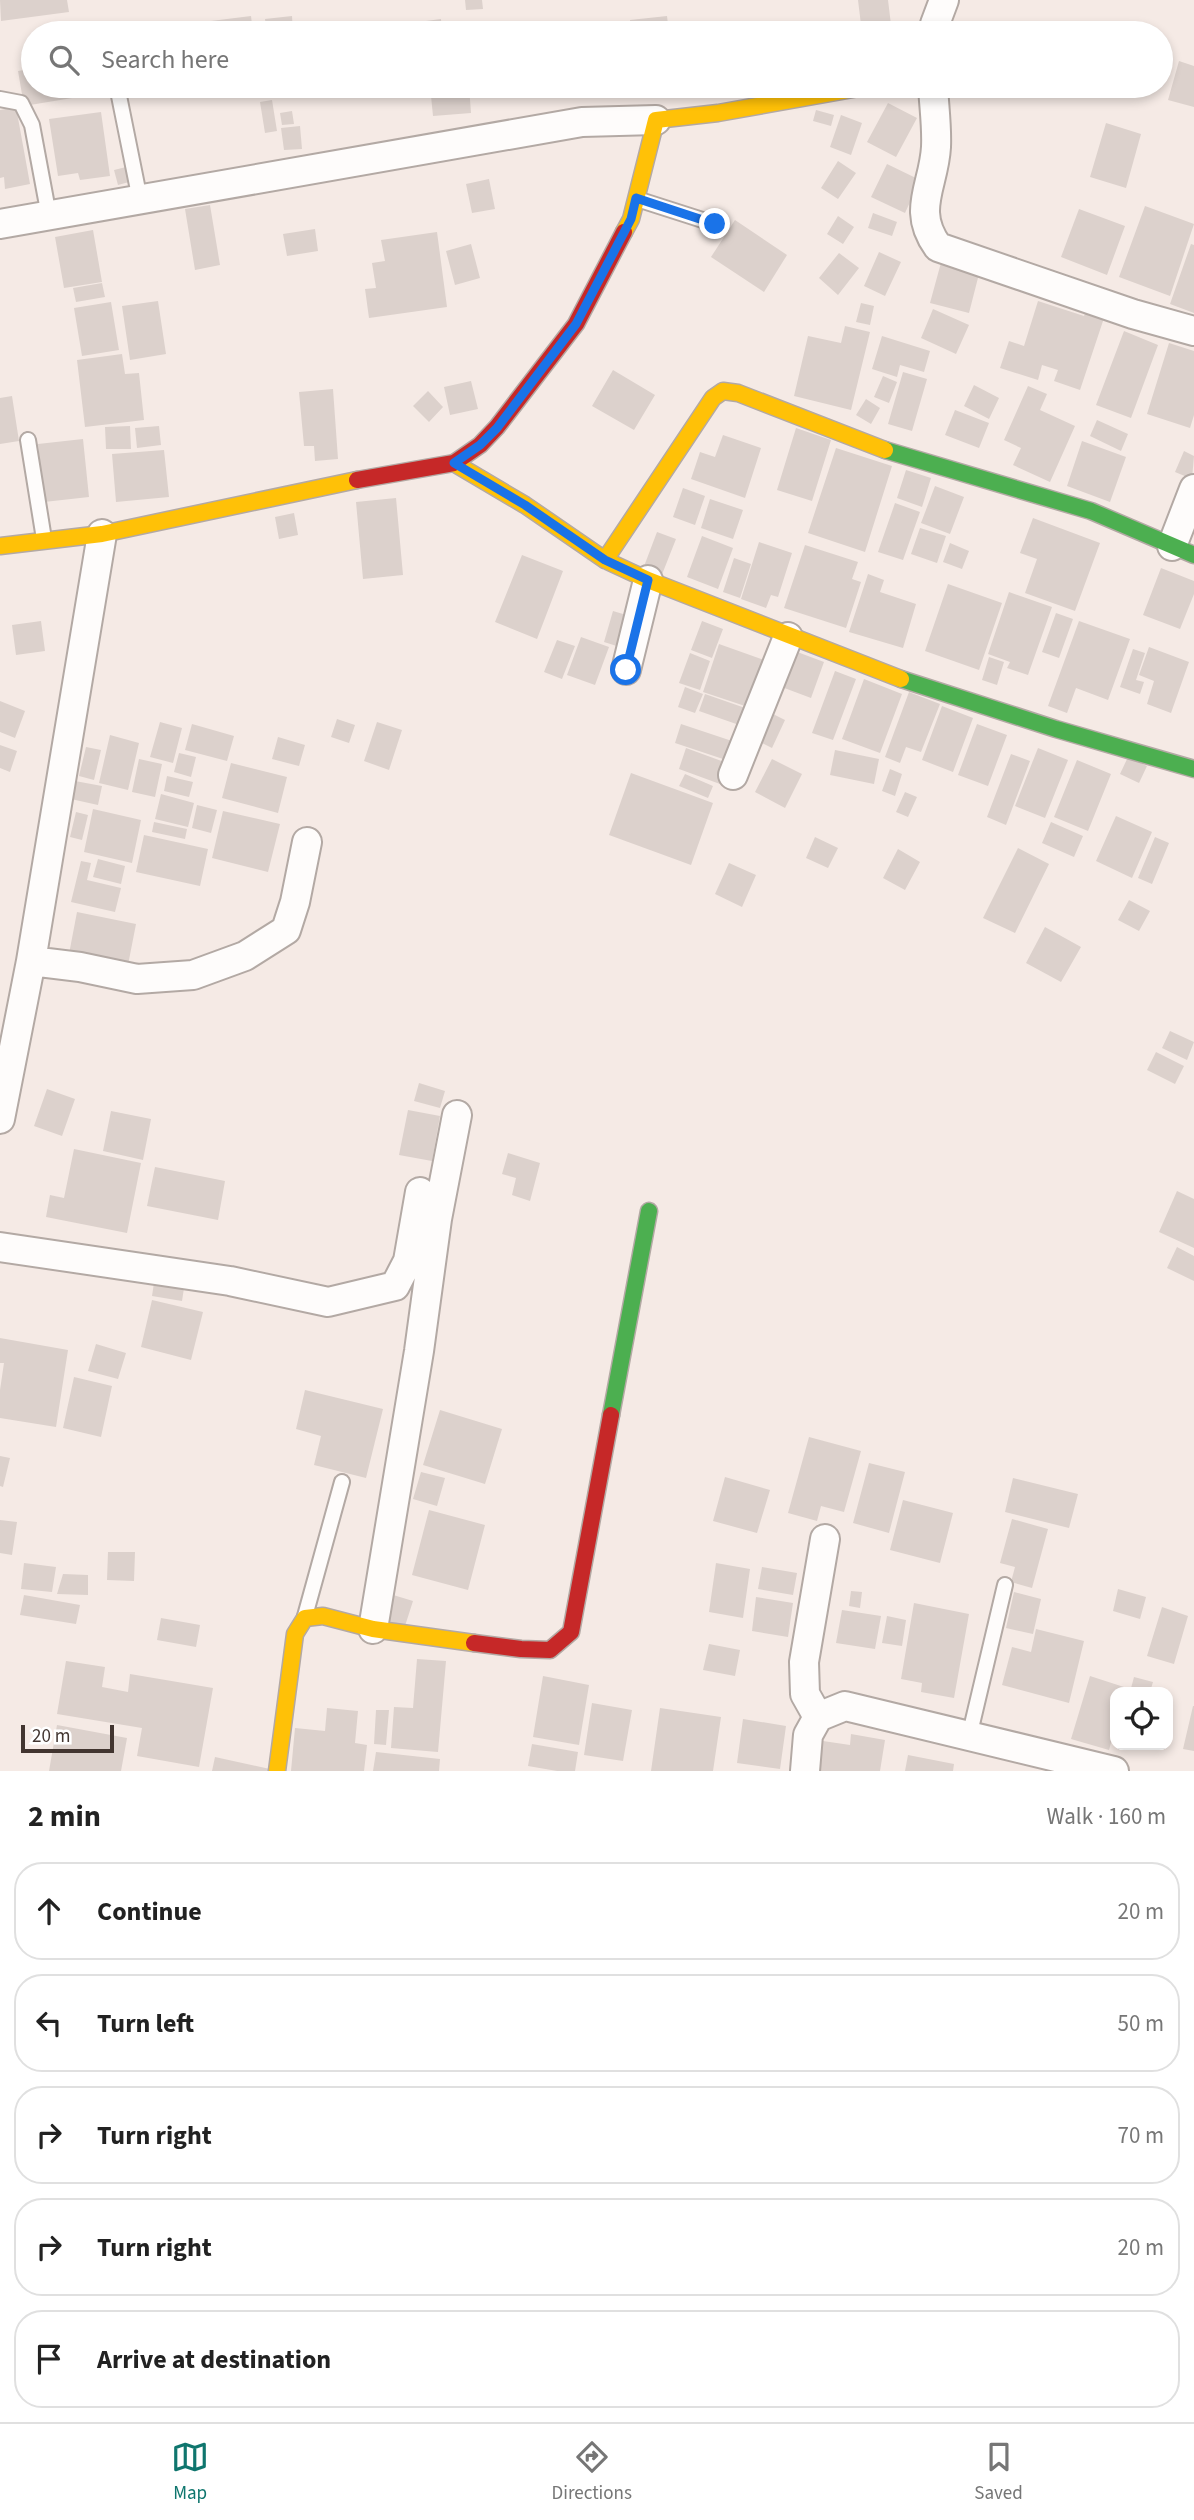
<!DOCTYPE html>
<html lang="en">
<head>
<meta charset="utf-8">
<style>
  :root { --surface:#fff; --page:#f2f2f2; --text:#222; --muted:#767676; --line:#e0e0e0; --accent:#0f766e }
  body { margin:0; font-family:"Source Sans 3",sans-serif; background:var(--page); color:var(--text) }
  .controls { position:absolute; right:21px; bottom:21px; display:grid; overflow:hidden; border-radius:14px; box-shadow:0 4px 10px #0003 }
  .controls button { width:63px; height:63px; display:grid; place-items:center; padding:0; border:0; border-bottom:2px solid var(--line); background:var(--surface); color:var(--text); font:35px sans-serif }
  .scale { position:absolute; left:21px; bottom:18px; width:93px; box-sizing:border-box; padding-left:7px; border:4px solid #423530; border-top:0; font-size:19px; line-height:24px; white-space:nowrap; color:#423530; -webkit-text-stroke:5px #fff; paint-order:stroke }
  .stop { position:absolute; width:21px; height:21px; margin:-16px; border:5px solid #1a73e8; border-radius:50%; background:#fff }
  .stop.end { background:#1a73e8; border-color:#fff; box-shadow:0 2px 7px #0008 }
  .list { margin:0; padding:0; list-style:none }
  h2 { display:flex; justify-content:space-between; align-items:center; height:91px; margin:0; padding:0 28px; font-size:30px }
  h2 small { font-size:23px; font-weight:400; color:var(--muted) }
  .list li { display:grid; grid-template-columns:46px 1fr auto; gap:21px; align-items:center; box-sizing:border-box; height:98px; margin:0 14px 14px; padding:0 14px; border:2px solid var(--line); border-radius:28px }
  .list b { display:block; font-size:26px; white-space:nowrap }
  .list em { font-size:23px; font-style:normal; color:var(--muted) }
  .icon { flex:none; width:38px; height:38px; fill:none; stroke:currentColor; stroke-width:2; stroke-linecap:round; stroke-linejoin:round }
  .map { position:relative; flex:none; width:1194px; height:1771px; overflow:hidden }
  .search { position:absolute; background:var(--surface); box-shadow:0 4px 10px #0003; left:21px; right:21px; top:21px; height:77px; display:flex; align-items:center; gap:18px; box-sizing:border-box; padding:0 24px; border-radius:38px; color:var(--muted); font-size:26px }
  .sheet { height:651px; background:var(--surface) }
  nav { display:flex; justify-content:space-around; align-items:center; box-sizing:border-box; height:98px; border-top:2px solid var(--line); background:var(--surface); font-size:19px; color:var(--muted) }
  nav a { display:grid; justify-items:center; gap:4px }
  nav .on { color:var(--accent) }
  .map>svg:first-child { display:block }
  .building { fill:#dcd1cc }
  .lines { fill:none; stroke-linecap:round; stroke-linejoin:round }
  .lane-casing { stroke:#b3a9a4; stroke-width:18 }
  .street-casing { stroke:#b3a9a4; stroke-width:32 }
  .fast-casing { stroke:#b3a9a4; stroke-width:19 }
  .slow-casing { stroke:#b3a9a4; stroke-width:19 }
  .jam-casing { stroke:#b3a9a4; stroke-width:19 }
  .lane { stroke:#fefcfb; stroke-width:14 }
  .street { stroke:#fefcfb; stroke-width:28 }
  .fast { stroke:#4caf50; stroke-width:16 }
  .slow { stroke:#ffc107; stroke-width:16 }
  .jam { stroke:#c62828; stroke-width:16 }
  .route { stroke:#1a73e8; stroke-width:9 }
</style>
</head>
<body>
<div class="map">
<svg width="1194" height="1771" viewBox="0 0 1194 1771">
  <rect width="100%" height="100%" fill="#f5eae5"/>
  <!-- building -->
  <path class="building" d="M0,0H67L69,12L1,21Z
    M465,0H482L483,9L466,10Z
    M858,0H888L892,33H862Z
    M251,16L253,33H212L211,21Z
    M292,16L293,33H267L265,19Z
    M667,16L669,33H631L630,20Z
    M441,19L442,33H412L411,23Z
    M554,26L555,33H512L511,32Z
    M33,53V86H76L78,97L24,106L18,71L30,69L28,54Z
    M1179,61L1194,66V107L1168,100Z
    M430,86H469L471,113L433,116Z
    M504,86H562V89L505,96Z
    M272,100L277,131L265,133L260,102Z
    M888,103L917,118L896,157L867,142Z
    M16,107L30,184L5,189L4,177L0,178V110Z
    M816,110L834,115L831,126L813,121Z
    M292,111L294,124L282,125L280,113Z
    M101,112L110,176L80,180L78,173L58,176L49,119Z
    M841,115L862,123L851,155L830,147Z
    M1106,123L1141,134L1126,188L1090,177Z
    M300,126L302,149L284,150L281,128Z
    M838,161L856,173L838,199L821,188Z
    M887,164L920,180L905,213L871,197Z
    M126,167L129,182L118,185L114,170Z
    M489,179L495,209L472,213L466,184Z
    M210,205L220,265L195,270L185,209Z
    M1145,206L1194,224L1170,296L1119,277Z
    M1079,209L1125,226L1107,275L1061,257Z
    M873,213L897,222L892,236L868,228Z
    M838,216L854,227L843,244L827,234Z
    M735,220L787,255L764,292L711,257Z
    M315,229L318,251L287,256L283,234Z
    M93,230L102,282L64,288L55,237Z
    M437,232L447,307L369,318L365,289L376,288L372,263L385,261L381,240Z
    M471,244L480,278L455,285L446,251Z
    M1191,244L1194,245V313L1170,304Z
    M879,252L901,262L885,296L864,286Z
    M839,253L859,268L838,295L819,278Z
    M942,259L980,270L969,313L930,303Z
    M102,283L105,297L76,302L73,288Z
    M158,301L166,354L130,360L122,306Z
    M1038,301L1084,316L1087,309L1105,315L1080,390L1054,381L1058,370L1042,365L1038,380L1000,368L1009,341L1024,346Z
    M111,302L119,350L82,356L74,308Z
    M861,303L874,306L870,325L856,322Z
    M933,309L969,325L956,354L921,338Z
    M845,326L870,332L851,410L794,396L808,336L841,343Z
    M1124,331L1158,345L1131,418L1096,405Z
    M882,336L930,351L924,372L900,365L897,377L872,369Z
    M1169,343L1194,351V415L1190,428L1147,414Z
    M122,354L125,374L139,373L144,420L85,427L77,360Z
    M613,370L655,395L634,430L592,406Z
    M903,372L927,379L912,431L888,424Z
    M883,376L897,382L889,403L874,397Z
    M471,381L478,409L450,415L444,387Z
    M974,385L999,398L989,419L964,406Z
    M1028,386L1047,394L1040,410L1075,426L1050,482L1013,465L1021,448L1004,440Z
    M333,389L338,459L315,461L314,446H304L299,392Z
    M428,391L443,407L429,422L413,406Z
    M12,396L19,441L0,444V398Z
    M866,399L880,408L871,424L856,415Z
    M955,410L989,423L979,448L945,435Z
    M1097,420L1128,434L1121,451L1090,436Z
    M130,426L131,449H106L105,427Z
    M159,426L161,445L137,448L135,428Z
    M796,428L831,440L812,501L777,490Z
    M723,435L761,448L745,498L691,479L700,452L715,457Z
    M83,439L89,497L44,502L38,444Z
    M1082,441L1126,457L1110,502L1067,486Z
    M836,448L892,466L865,552L808,533Z
    M164,450L169,497L116,502L112,454Z
    M1184,451L1194,456L1192,479L1175,472Z
    M906,470L931,478L922,507L897,498Z
    M935,486L964,497L950,534L921,523Z
    M683,488L705,496L695,525L673,517Z
    M396,498L403,575L363,579L356,502Z
    M710,499L743,510L733,539L701,528Z
    M895,503L920,512L903,560L878,552Z
    M294,513L298,535L279,539L275,517Z
    M1033,518L1100,543L1075,611L1025,593L1037,559L1020,553Z
    M920,528L946,536L937,563L911,554Z
    M657,532L676,539L661,577L643,569Z
    M702,536L733,548L718,589L687,577Z
    M759,542L792,553L778,597L771,595L766,608L741,599Z
    M950,543L969,551L962,569L943,562Z
    M805,545L858,562L852,579L861,582L846,628L784,608Z
    M522,555L563,571L537,639L495,622Z
    M734,558L751,564L740,598L723,592Z
    M1161,568L1194,581V594L1180,629L1143,615Z
    M868,574L884,580L880,592L916,604L903,648L849,632Z
    M948,584L1002,603L979,670L925,651Z
    M1009,592L1052,607L1028,675L1007,668L1010,662L988,654Z
    M613,611L633,617L623,648L604,642Z
    M1056,613L1073,619L1059,658L1042,652Z
    M41,621L45,651L16,655L12,625Z
    M702,621L723,629L712,658L691,650Z
    M1079,621L1130,639L1108,700L1076,688L1067,713L1048,706Z
    M581,637L609,647L595,685L567,675Z
    M557,640L575,646L562,679L544,672Z
    M719,644L767,661L751,708L703,692Z
    M1149,647L1189,662L1171,713L1147,704L1154,681L1139,675Z
    M1133,649L1145,653L1136,680L1144,682L1140,694L1120,687Z
    M792,650L824,662L811,698L779,686Z
    M690,653L710,661L700,690L679,683Z
    M989,657L1004,662L997,685L982,680Z
    M835,671L856,679L833,740L812,733Z
    M864,679L902,694L880,753L842,739Z
    M685,687L703,694L695,713L678,707Z
    M909,692L940,704L921,752L906,747L900,763L885,757Z
    M705,694L748,709L742,726L699,711Z
    M0,701L25,711L15,738L0,732Z
    M942,706L973,718L953,772L922,760Z
    M767,711L785,720L772,748L754,739Z
    M337,719L355,725L349,743L331,737Z
    M160,722L182,728L173,763L150,757Z
    M377,722L402,730L389,770L364,761Z
    M192,724L234,736L227,761L185,750Z
    M681,724L732,741L726,760L675,743Z
    M977,724L1007,735L988,786L958,775Z
    M110,735L139,743L128,790L99,783Z
    M278,737L305,745L299,766L272,759Z
    M0,745L17,751L10,772L0,768Z
    M86,747L101,750L94,780L79,776Z
    M686,748L727,763L720,784L679,769Z
    M1038,748L1068,760L1045,818L1015,806Z
    M835,750L879,759L874,784L830,775Z
    M179,753L196,757L191,777L174,772Z
    M1011,754L1030,761L1006,825L987,817Z
    M1128,757L1147,766L1139,783L1120,774Z
    M139,759L162,764L155,797L132,792Z
    M772,759L802,774L785,808L755,792Z
    M1077,760L1111,774L1088,831L1054,817Z
    M231,763L287,777L278,813L222,798Z
    M890,769L902,774L895,796L882,791Z
    M631,773L713,803L691,865L609,835Z
    M685,774L713,786L708,798L679,786Z
    M167,776L193,782L189,797L164,791Z
    M75,781L102,786L98,805L71,799Z
    M905,792L917,797L908,817L896,812Z
    M161,794L194,803L188,827L155,819Z
    M197,805L217,810L211,833L192,828Z
    M93,809L141,820L132,863L84,852Z
    M223,811L280,824L268,872L212,858Z
    M76,812L88,815L82,840L70,837Z
    M1116,816L1152,832L1132,878L1096,861Z
    M154,822L187,829L185,839L152,832Z
    M1051,822L1083,836L1074,857L1042,843Z
    M144,835L208,849L200,886L136,872Z
    M815,837L838,848L828,868L806,858Z
    M1155,837L1169,843L1152,884L1138,878Z
    M1018,848L1049,864L1015,933L983,918Z
    M898,849L920,862L905,890L883,878Z
    M98,859L125,866L121,884L93,877Z
    M81,861L91,863L87,880L121,888L115,912L71,902Z
    M729,863L756,875L742,907L715,894Z
    M1129,900L1150,911L1139,931L1118,920Z
    M77,912L136,924L128,965L69,954Z
    M1045,927L1081,947L1061,982L1026,963Z
    M1170,1031L1194,1042L1187,1060L1162,1048Z
    M1156,1052L1184,1066L1175,1084L1147,1070Z
    M419,1083L445,1091L440,1108L414,1101Z
    M47,1089L75,1099L62,1136L34,1126Z
    M408,1110L440,1116L432,1161L399,1155Z
    M111,1111L151,1119L143,1160L103,1151Z
    M74,1149L141,1163L127,1233L46,1217L50,1195L64,1198Z
    M508,1153L540,1163L530,1201L512,1195L516,1178L502,1174Z
    M155,1167L225,1181L218,1220L147,1206Z
    M1177,1191L1194,1199V1248L1159,1232Z
    M1177,1247L1194,1256V1281L1167,1268Z
    M154,1283L184,1288L182,1301L152,1296Z
    M152,1300L203,1312L191,1360L141,1347Z
    M0,1338L68,1350L56,1427L0,1418V1390L4,1363H0Z
    M96,1344L126,1353L118,1379L88,1371Z
    M74,1377L112,1386L101,1437L63,1428Z
    M305,1390L383,1409L366,1478L314,1465L321,1436L296,1429Z
    M440,1410L502,1429L485,1484L423,1465Z
    M809,1437L861,1451L844,1512L821,1506L817,1521L788,1513Z
    M0,1456L10,1458L3,1487L0,1486Z
    M869,1463L905,1472L889,1533L853,1523Z
    M421,1472L445,1478L437,1506L413,1499Z
    M725,1477L770,1490L757,1533L713,1521Z
    M1013,1478L1078,1494L1069,1528L1005,1512Z
    M903,1500L953,1513L940,1563L890,1550Z
    M429,1510L485,1525L468,1590L412,1575Z
    M1012,1519L1048,1529L1032,1588L1011,1582L1015,1567L1000,1563Z
    M0,1520L17,1522L12,1555L0,1553Z
    M108,1552H135L134,1581L107,1580Z
    M24,1563L56,1567L52,1592L21,1589Z
    M716,1563L750,1569L743,1618L709,1612Z
    M762,1567L797,1573L793,1595L758,1589Z
    M63,1574L88,1575V1595L57,1594Z
    M1118,1589L1146,1597L1140,1619L1113,1611Z
    M851,1591L862,1592L860,1608L849,1606Z
    M1014,1592L1041,1599L1033,1634L1006,1628Z
    M390,1594L413,1601L405,1626L382,1619Z
    M24,1595L80,1605L76,1624L20,1615Z
    M756,1597L793,1603L788,1637L752,1631Z
    M914,1603L969,1614L954,1698L921,1692L922,1683L901,1679Z
    M1162,1607L1188,1616L1174,1664L1147,1656Z
    M842,1610L881,1616L875,1649L836,1643Z
    M887,1616L906,1620L902,1646L882,1643Z
    M161,1618L200,1625L196,1647L157,1640Z
    M1036,1629L1084,1641L1069,1703L1002,1685L1012,1647L1031,1652Z
    M709,1644L740,1650L735,1676L703,1670Z
    M417,1659L446,1661L438,1752L391,1748L394,1707L413,1708Z
    M66,1661L105,1667L102,1687L128,1692L130,1674L213,1688L199,1767L137,1756L142,1728L57,1714Z
    M543,1676L589,1685L579,1745L533,1737Z
    M1090,1676L1127,1688L1126,1692H1115V1728L1109,1750L1071,1739Z
    M1134,1677L1153,1682L1150,1692H1130Z
    M592,1703L632,1710L623,1761L584,1755Z
    M1193,1706H1194V1751L1183,1749Z
    M327,1708L358,1711L355,1743L367,1745L364,1771H291L295,1728L325,1731Z
    M660,1708L721,1717L713,1771H651Z
    M376,1710H389L386,1745L374,1744Z
    M743,1719L786,1726L780,1769L737,1763Z
    M57,1725L127,1738L121,1771H49Z
    M851,1734L885,1740L880,1771H818L823,1741L850,1745Z
    M532,1744L578,1752L575,1771H557L528,1766Z
    M376,1752L440,1759L439,1771H373Z
    M908,1755L954,1764L953,1771H905Z
    M215,1757L270,1769V1771H212Z"/>
  <g class="lines">
    <defs>
      <path id="lane" d="M117,86L140,200
        M0,99L21,103L32,125L49,216
        M637,199L715,224
        M28,440L44,539
        M305,1616L342,1482
        M969,1737L1005,1585"/>
      <path id="street" d="M934,33L935,24L944,0
        M933,86C934,106 937,127 936,147C934,186 911,210 938,247L1133,314L1194,331
        M0,224L582,122L656,120
        M1172,546L1194,489
        M626,670L648,580
        M733,775L788,637
        M31,961L80,967L137,979L193,975L245,956L286,930L295,902L307,842
        M0,1119L31,961L102,534
        M0,1247L230,1281L328,1302L395,1286L408,1261L420,1192
        M373,1629L419,1351L437,1219L457,1115
        M818,1717L805,1694L804,1662L825,1539
        M805,1771L808,1735L818,1717L845,1706L1114,1771"/>
      <path id="fast" d="M885,450L1091,511L1194,555
        M901,679L1056,729L1194,769
        M611,1415L649,1211"/>
      <path id="slow" d="M624,232L631,219L656,120L718,113L870,86
        M454,463L525,505L605,560L648,580L901,679
        M0,546L102,534L357,480
        M605,560L713,398L723,391L738,393L885,450
        M277,1771L295,1634L305,1618L323,1616L373,1629L474,1643"/>
      <path id="jam" d="M357,480L454,463L480,445L497,427L576,324L624,232
        M474,1643L521,1649L550,1650L571,1632L611,1415"/>
    </defs>
    <!-- lane casing -->
    <use href="#lane" class="lane-casing"/>
    <!-- street casing -->
    <use href="#street" class="street-casing"/>
    <!-- fast casing -->
    <use href="#fast" class="fast-casing"/>
    <!-- slow casing -->
    <use href="#slow" class="slow-casing"/>
    <!-- jam casing -->
    <use href="#jam" class="jam-casing"/>
    <!-- lane -->
    <use href="#lane" class="lane"/>
    <!-- street -->
    <use href="#street" class="street"/>
    <!-- fast -->
    <use href="#fast" class="fast"/>
    <!-- slow -->
    <use href="#slow" class="slow"/>
    <!-- jam -->
    <use href="#jam" class="jam"/>
  </g>
  <g class="lines">
    <!-- route -->
    <path class="route" d="M626,670L648,580L605,560L525,505L454,463L480,445L497,428L576,324L631,219L636,198L715,224"/>
  </g>
</svg>
<div class="controls">
<button><svg class="icon" aria-label="locate" viewBox="0 0 24 24"><circle cx="12" cy="12" r="6"/><path d="M12 2v4M12 18v4M2 12h4M18 12h4"/></svg></button>
</div>
<div class="scale">20 m</div>
<div class="stop" style="left:626px;top:670px"></div>
<div class="stop end" style="left:715px;top:224px"></div>
<div class="search"><svg class="icon" aria-label="search" viewBox="0 0 24 24"><circle cx="10" cy="10" r="6"/><path d="M15 15l6 6"/></svg>Search here</div>
</div>
<section class="sheet">
<h2>2 min<small>Walk · 160 m</small></h2>
<ul class="list">
<li><svg class="icon" aria-label="ahead" viewBox="0 0 24 24"><path d="M12 20V5M6 11l6-6 6 6"/></svg><div><b>Continue</b></div><em>20 m</em></li>
<li><svg class="icon" aria-label="left" viewBox="0 0 24 24"><path d="M17 20v-9H6M10 6l-5 5 5 5"/></svg><div><b>Turn left</b></div><em>50 m</em></li>
<li><svg class="icon" aria-label="right" viewBox="0 0 24 24"><path d="M7 20v-9h11M14 6l5 5-5 5"/></svg><div><b>Turn right</b></div><em>70 m</em></li>
<li><svg class="icon" aria-label="right" viewBox="0 0 24 24"><path d="M7 20v-9h11M14 6l5 5-5 5"/></svg><div><b>Turn right</b></div><em>20 m</em></li>
<li><svg class="icon" aria-label="arrive" viewBox="0 0 24 24"><path d="M6 21V4h12l-3 4 3 4H6"/></svg><div><b>Arrive at destination</b></div></li>
</ul>
</section>
<nav>
<a class="on"><svg class="icon" aria-label="map" viewBox="0 0 24 24"><path d="M3 6l6-2 6 2 6-2v14l-6 2-6-2-6 2zM9 4v14M15 6v14"/></svg>Map</a>
<a><svg class="icon" aria-label="directions" viewBox="0 0 24 24"><path d="M12 3l9 9-9 9-9-9zM9 14v-3h6M13 9l2 2-2 2"/></svg>Directions</a>
<a><svg class="icon" aria-label="saved" viewBox="0 0 24 24"><path d="M7 4h10v16l-5-4-5 4z"/></svg>Saved</a>
</nav>
</body>
</html>
